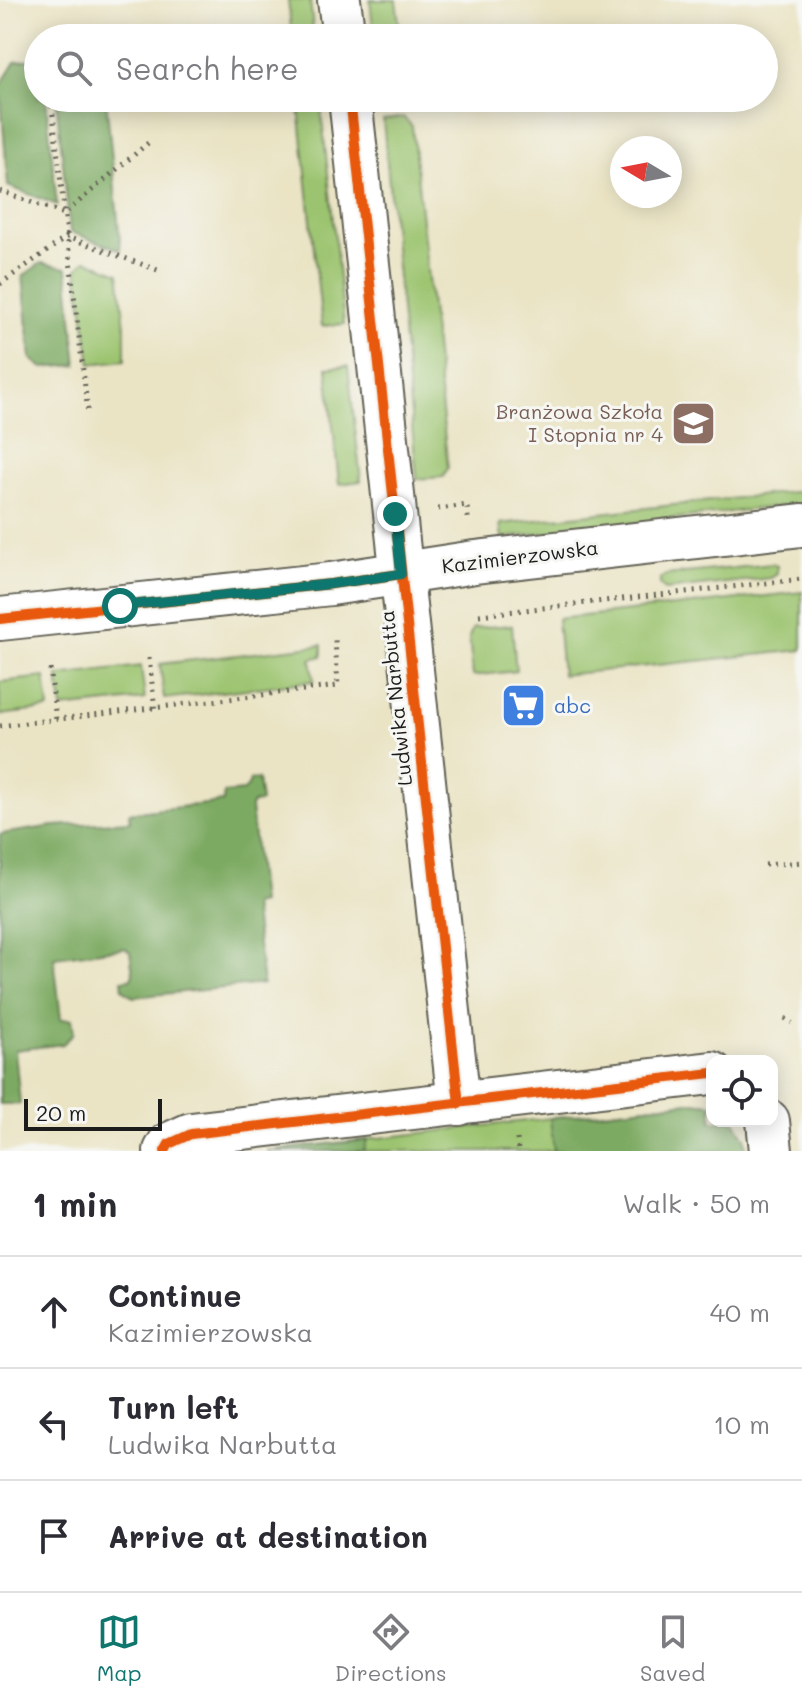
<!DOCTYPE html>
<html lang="en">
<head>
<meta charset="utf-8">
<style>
  :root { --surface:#fff; --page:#f2f2f3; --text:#2b2b33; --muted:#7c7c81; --line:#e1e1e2; --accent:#0f766e }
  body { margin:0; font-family:Mali,sans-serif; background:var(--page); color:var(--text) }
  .controls { position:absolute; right:24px; bottom:24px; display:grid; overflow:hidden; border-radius:16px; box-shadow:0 4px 20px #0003 }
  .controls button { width:72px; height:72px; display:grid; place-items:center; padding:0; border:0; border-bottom:2px solid var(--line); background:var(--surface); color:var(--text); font:40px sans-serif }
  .compass { position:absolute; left:610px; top:136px; width:72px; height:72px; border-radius:50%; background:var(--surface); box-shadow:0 4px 20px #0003; rotate:280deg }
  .scale { position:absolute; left:24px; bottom:20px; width:138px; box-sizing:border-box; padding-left:8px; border:4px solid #1c1c1c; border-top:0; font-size:22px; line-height:28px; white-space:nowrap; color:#1c1c1c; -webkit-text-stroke:6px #f6f6f2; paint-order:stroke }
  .stop { position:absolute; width:24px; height:24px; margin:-18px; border:6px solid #0f766e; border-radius:50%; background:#fff }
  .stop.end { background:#0f766e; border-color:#fff; box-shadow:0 2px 8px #0008 }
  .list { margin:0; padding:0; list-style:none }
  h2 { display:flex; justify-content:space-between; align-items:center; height:104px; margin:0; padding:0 32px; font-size:34px }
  h2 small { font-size:26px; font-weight:400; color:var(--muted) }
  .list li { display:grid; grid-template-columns:52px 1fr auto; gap:24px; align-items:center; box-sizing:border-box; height:112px; padding:0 32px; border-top:2px solid var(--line) }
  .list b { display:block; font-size:30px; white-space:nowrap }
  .list p { margin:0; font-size:26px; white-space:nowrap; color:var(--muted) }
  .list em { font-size:26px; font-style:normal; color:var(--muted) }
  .icon { flex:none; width:44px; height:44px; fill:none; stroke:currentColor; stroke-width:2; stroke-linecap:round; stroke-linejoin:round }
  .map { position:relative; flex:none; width:802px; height:1151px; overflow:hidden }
  .search { position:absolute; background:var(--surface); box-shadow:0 4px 20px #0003; left:24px; right:24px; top:24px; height:88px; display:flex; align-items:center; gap:20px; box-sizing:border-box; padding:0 28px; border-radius:44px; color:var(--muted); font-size:30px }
  .sheet { height:440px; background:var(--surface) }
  nav { display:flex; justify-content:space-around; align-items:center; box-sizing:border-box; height:112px; border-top:2px solid var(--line); background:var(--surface); font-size:22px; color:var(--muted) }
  nav a { display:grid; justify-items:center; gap:4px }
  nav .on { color:var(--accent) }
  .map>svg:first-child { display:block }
  .green { fill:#9cc46f; stroke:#5c7046; stroke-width:2 }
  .forest { fill:#7daa62; stroke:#4c633f; stroke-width:2 }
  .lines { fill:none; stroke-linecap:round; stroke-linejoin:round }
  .minor-casing { stroke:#646257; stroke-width:46 }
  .path { stroke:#646257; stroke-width:5; stroke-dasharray:2 6; stroke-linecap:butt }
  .minor { stroke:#fff; stroke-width:42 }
  .cycleway-casing { stroke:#f6f6f2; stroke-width:15 }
  .cycleway { stroke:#e8590c; stroke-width:10 }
  .route { stroke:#0f766e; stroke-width:10 }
  .labels { text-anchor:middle; stroke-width:6; stroke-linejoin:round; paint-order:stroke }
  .education-label { font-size:20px; fill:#785e54; stroke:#f6f6f2; text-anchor:end }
  .street-label { font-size:20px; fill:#1c1c1c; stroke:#f6f6f2 }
  .shop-label { font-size:20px; fill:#366cbe; stroke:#f6f6f2; text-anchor:start }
</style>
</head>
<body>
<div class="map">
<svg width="802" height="1151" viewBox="0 0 802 1151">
  <rect width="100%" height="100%" fill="#f6f6f2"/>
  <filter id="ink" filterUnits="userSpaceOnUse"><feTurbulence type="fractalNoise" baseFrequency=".0125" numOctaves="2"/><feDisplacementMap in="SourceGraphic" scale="16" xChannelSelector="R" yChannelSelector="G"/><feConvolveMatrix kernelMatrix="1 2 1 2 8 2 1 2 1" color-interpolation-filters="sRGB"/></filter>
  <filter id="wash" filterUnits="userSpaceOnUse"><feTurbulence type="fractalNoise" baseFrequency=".006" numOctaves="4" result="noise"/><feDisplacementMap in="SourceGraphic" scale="32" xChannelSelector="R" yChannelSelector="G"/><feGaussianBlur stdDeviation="1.8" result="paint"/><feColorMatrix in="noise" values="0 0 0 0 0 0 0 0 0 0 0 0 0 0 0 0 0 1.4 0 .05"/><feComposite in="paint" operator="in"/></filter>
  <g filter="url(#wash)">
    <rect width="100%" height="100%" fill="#eae4c5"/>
    <!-- green -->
    <path class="green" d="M288,0H310L314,38H292Z
      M370,0H396L401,38H374Z
      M298,98H320L344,324L322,326Z
      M403,117L412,126L448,468L443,477L417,479L383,120Z
      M86,260L119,273L125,326V360L91,364L77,269Z
      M348,366L361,481L339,484L327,368Z
      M802,491V504L502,538L500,524Z
      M772,564L777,566V574L771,578L665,590L660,585V579L666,575Z
      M802,592V650L562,675L557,619Z
      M512,625L516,671L473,676L469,637L473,628Z
      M322,645V656L311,659L314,681L164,699L160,664Z
      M141,666L145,699L62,708L58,676Z
      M45,677L49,709L0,715V682Z
      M690,1102L712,1104V1121H735L745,1138L747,1151H266Z"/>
    <!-- forest -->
    <path class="forest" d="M38,58V98H46L57,205L8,186L0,86L15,62Z
      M56,98H106L121,250L70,232Z
      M41,263L67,268L77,365L43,368L31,359L23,276Z
      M258,779L261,802L253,803L251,807L261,903L253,905L263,984L133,997L123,989L122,980L130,979L133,974L130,952L125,948L54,957L61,1019H72L74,1033L63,1044L15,1050L20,1104H0V834L54,826L130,821L129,813L223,802L224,793L244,791L249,784L250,780Z
      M690,1102L712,1104V1121H735L745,1138L747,1151H554L550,1118Z
      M367,1140L364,1151H266Z"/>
  </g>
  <g filter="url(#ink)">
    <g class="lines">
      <defs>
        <path id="minor" d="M339,0L344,38
          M350,98L459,1104
          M0,619L331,584L475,562L802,525
          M768,1121L771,1151
          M165,1151L169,1144L191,1134L712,1073"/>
      </defs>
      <!-- minor casing -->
      <use href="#minor" class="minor-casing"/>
      <!-- path -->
      <path class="path" d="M51,98L88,413
        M0,191L64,214L148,143
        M0,284L67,237L163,272
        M438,509L467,505L468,518
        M479,615L802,579
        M149,658L155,709
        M50,669L56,720
        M0,726L338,686L335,640
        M765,865L802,862
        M785,1018L792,1023
        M517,1139L518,1151"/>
      <!-- minor -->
      <use href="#minor" class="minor"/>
      <defs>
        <path id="cycleway" d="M350,98L459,1104
          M0,619L331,584L401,574
          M165,1151L169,1144L191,1134L712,1073"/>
      </defs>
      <!-- cycleway casing -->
      <use href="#cycleway" class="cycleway-casing"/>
      <!-- cycleway -->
      <use href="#cycleway" class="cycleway"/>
    </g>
  </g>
  <g class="lines" filter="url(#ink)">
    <!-- route -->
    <path class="route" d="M120,606L331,584L401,574L395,514"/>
  </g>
  <!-- icons -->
  <defs>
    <symbol id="school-square" viewBox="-11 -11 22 22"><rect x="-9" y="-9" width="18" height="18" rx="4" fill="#8d6e63" stroke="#f6f6f2"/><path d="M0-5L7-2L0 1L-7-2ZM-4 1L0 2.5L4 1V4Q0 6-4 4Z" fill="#fff"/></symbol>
    <symbol id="supermarket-square" viewBox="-11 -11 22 22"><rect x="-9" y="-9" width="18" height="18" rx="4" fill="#3f7fe0" stroke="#f6f6f2"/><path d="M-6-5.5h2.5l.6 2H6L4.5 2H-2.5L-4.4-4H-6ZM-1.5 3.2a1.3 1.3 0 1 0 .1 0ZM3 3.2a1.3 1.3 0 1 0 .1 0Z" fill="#fff"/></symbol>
  </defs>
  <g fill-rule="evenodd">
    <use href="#school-square" x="668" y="398" width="51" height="51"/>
    <use href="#supermarket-square" x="498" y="680" width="51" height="51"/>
  </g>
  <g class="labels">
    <!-- education labels -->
    <g class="education-label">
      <text x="663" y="419">Branżowa Szkoła<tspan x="663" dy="23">I Stopnia nr 4</tspan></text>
    </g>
    <!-- street labels -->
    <g class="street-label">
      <text transform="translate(520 557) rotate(-7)" y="7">Kazimierzowska</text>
      <text transform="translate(396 698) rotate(-96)" y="7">Ludwika Narbutta</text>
    </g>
    <!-- shop labels -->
    <g class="shop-label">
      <text x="554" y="713">abc</text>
    </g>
  </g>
</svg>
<div class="controls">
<button><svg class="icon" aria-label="locate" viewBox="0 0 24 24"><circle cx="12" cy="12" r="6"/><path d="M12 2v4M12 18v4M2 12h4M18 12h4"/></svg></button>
</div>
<svg class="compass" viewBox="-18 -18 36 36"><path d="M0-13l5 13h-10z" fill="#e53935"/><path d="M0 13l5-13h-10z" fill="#7c7c81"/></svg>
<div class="scale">20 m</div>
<div class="stop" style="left:120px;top:606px"></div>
<div class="stop end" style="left:395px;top:514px"></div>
<div class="search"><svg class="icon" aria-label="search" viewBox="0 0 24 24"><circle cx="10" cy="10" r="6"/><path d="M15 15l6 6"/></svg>Search here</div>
</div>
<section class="sheet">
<h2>1 min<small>Walk · 50 m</small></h2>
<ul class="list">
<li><svg class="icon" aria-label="ahead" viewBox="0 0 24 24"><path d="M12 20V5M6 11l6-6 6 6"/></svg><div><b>Continue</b><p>Kazimierzowska</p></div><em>40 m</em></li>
<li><svg class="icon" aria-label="left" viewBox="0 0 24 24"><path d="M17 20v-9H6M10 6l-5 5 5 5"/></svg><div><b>Turn left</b><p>Ludwika Narbutta</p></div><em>10 m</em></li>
<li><svg class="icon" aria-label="arrive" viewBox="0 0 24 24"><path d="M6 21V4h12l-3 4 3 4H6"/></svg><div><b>Arrive at destination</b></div></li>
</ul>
</section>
<nav>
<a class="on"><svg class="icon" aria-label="map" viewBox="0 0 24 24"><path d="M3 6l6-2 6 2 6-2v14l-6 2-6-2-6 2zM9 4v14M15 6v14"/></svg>Map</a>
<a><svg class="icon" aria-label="directions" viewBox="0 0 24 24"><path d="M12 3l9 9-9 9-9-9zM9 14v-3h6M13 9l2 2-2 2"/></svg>Directions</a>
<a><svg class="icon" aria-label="saved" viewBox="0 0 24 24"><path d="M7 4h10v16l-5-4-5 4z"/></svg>Saved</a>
</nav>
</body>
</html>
